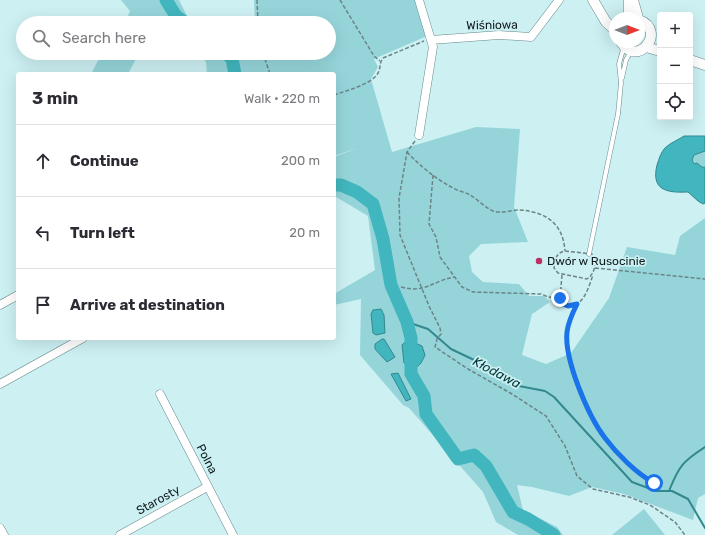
<!DOCTYPE html>
<html lang="en">
<head>
<meta charset="utf-8">
<style>
  :root { --surface:#fff; --page:#f7f7f7; --text:#2b2b33; --muted:#7c7c81; --line:#e1e1e2 }
  body { margin:0; font-family:Rubik,sans-serif; background:var(--page); color:var(--text) }
  .controls { position:absolute; right:12px; top:12px; display:grid; overflow:hidden; border-radius:4px; box-shadow:0 4px 16px #0002 }
  .controls button { width:36px; height:36px; display:grid; place-items:center; padding:0; border:0; border-bottom:1px solid var(--line); background:var(--surface); color:var(--text); font:20px sans-serif }
  .compass { position:absolute; left:609px; top:12px; width:36px; height:36px; border-radius:50%; background:var(--surface); box-shadow:0 4px 16px #0002; rotate:90deg }
  .stop { position:absolute; width:12px; height:12px; margin:-9px; border:3px solid #1a73e8; border-radius:50%; background:#fff }
  .stop.end { background:#1a73e8; border-color:#fff; box-shadow:0 1px 4px #0008 }
  .list { margin:0; padding:0; list-style:none }
  h2 { display:flex; justify-content:space-between; align-items:center; height:52px; margin:0; padding:0 16px; font-size:17px }
  h2 small { font-size:13px; font-weight:400; color:var(--muted) }
  .list li { display:grid; grid-template-columns:26px 1fr auto; gap:12px; align-items:center; box-sizing:border-box; height:72px; padding:0 16px; border-top:1px solid var(--line) }
  .list b { display:block; font-size:15px; white-space:nowrap }
  .list em { font-size:13px; font-style:normal; color:var(--muted) }
  .icon { flex:none; width:22px; height:22px; fill:none; stroke:currentColor; stroke-width:2; stroke-linecap:round; stroke-linejoin:round }
  .map { position:relative; flex:none; width:705px; height:535px; overflow:hidden }
  .search { position:absolute; background:var(--surface); box-shadow:0 4px 16px #0002; left:16px; top:16px; width:320px; height:44px; display:flex; align-items:center; gap:10px; box-sizing:border-box; padding:0 14px; border-radius:22px; color:var(--muted); font-size:15px }
  .panel { position:absolute; background:var(--surface); box-shadow:0 4px 16px #0002; left:16px; top:72px; width:320px; height:268px; border-radius:4px }
  .map>svg:first-child { display:block }
  .green { fill:#95d5da }
  .water { fill:#42b6be; stroke:#33888e }
  .lines { fill:none; stroke-linecap:round; stroke-linejoin:round }
  .stream { stroke:#33888e; stroke-width:2 }
  .river { stroke:#42b6be; stroke-width:13 }
  .service-casing { stroke:#668789; stroke-width:5 }
  .minor-casing { stroke:#668789; stroke-width:9 }
  .tertiary-casing { stroke:#668789; stroke-width:11 }
  .path { stroke:#6c8486; stroke-width:1.5; stroke-dasharray:4 2; stroke-linecap:butt }
  .service { stroke:#fff; stroke-width:4 }
  .minor { stroke:#fff; stroke-width:8 }
  .tertiary { stroke:#fff; stroke-width:10 }
  .route { stroke:#1a73e8; stroke-width:5 }
  .poi-dot { fill:#bc2f62; stroke:#cdf0f3; stroke-width:1.5 }
  .labels { text-anchor:middle; stroke-width:3.5; stroke-linejoin:round; paint-order:stroke }
  .street-label { font-size:12px; fill:#0f1c1d; stroke:#cdf0f3 }
  .poi-label { font-size:12px; fill:#0f1c1d; stroke:#cdf0f3; text-anchor:start }
  .water-label { font-size:13px; font-style:italic; fill:#00363a; stroke:#cdf0f3 }
</style>
</head>
<body>
<div class="map">
<svg width="705" height="535" viewBox="0 0 705 535">
  <rect width="100%" height="100%" fill="#cdf0f3"/>
  <!-- green -->
  <path class="green" d="M121,0H179L189,20L194,23H161L153,19L152,23H125L130,11Z
    M254,0H416L427,36L374,59L378,67L371,79L392,152L476,127L520,129L514,207L528,242L481,244L469,256L472,272L483,282L519,284L529,296H544L550,302L532,314L522,355L546,364L571,353L609,298L627,247L675,255L680,236L705,218V494L698,498L693,520L624,494L592,487L569,496L532,487L517,485L523,510L557,527L563,535H518L496,522L483,492L409,408L403,405L360,355L361,299L334,305V294L375,270L368,216L336,197L334,198V157L358,148L334,156V74H207L206,62L198,53H245L249,56L250,53H329V23H255Z
    M102,53H139L128,74H91Z
    M705,151V167L693,163L692,157L699,152Z
    M644,509L665,535H612Z"/>
  <!-- water -->
  <path class="water" d="M684,136H705V151L694,155L692,160L694,164L697,163L702,167H705V203L703,204L698,201L688,192C666,193 651,190 657,165C659,159 661,152 665,148C670,143 678,140 684,136Z
    M381,309L384,315L385,333L376,335L373,333L371,314L373,310Z
    M382,339H384L395,357L387,362L375,349V344Z
    M411,341L422,346L425,355L421,363L414,370L404,363L402,345L405,342Z
    M398,373L411,399L406,401L391,374Z"/>
  <g class="lines">
    <!-- stream -->
    <path class="stream" d="M407,322L428,329L451,349L493,369L519,386L545,391L554,397L632,482L656,491H672L688,499L705,528
      M669,491C679,466 683,461 705,447"/>
    <!-- river -->
    <path class="river" d="M166,0L176,16L186,23
      M226,53L232,59L235,74
      M334,185H341L357,192L373,204L383,239L391,285L407,322L411,338V374L424,396L426,414L458,459L474,455L486,466L513,512L528,519L554,535"/>
    <defs>
      <path id="service" d="M622,78L626,60L631,51
        M589,254L618,114L621,83L619,64L624,46"/>
      <path id="minor" d="M419,0L433,47L419,135
        M431,40L499,35L531,37L559,0
        M0,305L18,295
        M0,384L83,338
        M160,394L233,535
        M0,528L4,535
        M120,535L207,487"/>
      <path id="tertiary" d="M593,0L606,22L615,30
        M629,0V18
        M633,0L638,18
        M621,42C637,69 668,31 639,20
        M646,47L660,51
        M690,60L705,65"/>
    </defs>
    <!-- service casing -->
    <use href="#service" class="service-casing"/>
    <!-- minor casing -->
    <use href="#minor" class="minor-casing"/>
    <!-- tertiary casing -->
    <use href="#tertiary" class="tertiary-casing"/>
    <!-- path -->
    <path class="path" d="M257,0L258,23
      M340,0L374,56L380,61
      M263,53L270,74
      M334,95C345,91 373,84 378,73C381,68 379,63 383,58L424,41
      M415,141L407,152L399,198L400,235L429,306L440,328L441,334L437,339L435,347L468,369L512,394L546,416L565,446L577,476L593,489L629,497L650,505L675,522L685,535
      M407,152C420,166 436,179 453,188C458,191 465,192 470,195C477,199 486,208 493,211C502,214 511,210 520,210C547,212 563,224 565,251
      M433,175L429,224L436,237L440,257L462,287L473,292L541,294L548,297L560,298
      M565,251L592,254L595,258C595,267 595,273 587,279L558,273L554,268C555,259 556,253 565,251Z
      M595,268L705,279
      M562,275L560,298L563,304C582,312 588,289 593,275
      M401,287C426,294 433,280 455,277
      M577,304C573,312 568,323 567,332C564,359 588,416 605,438C617,454 636,473 654,483"/>
    <!-- service -->
    <use href="#service" class="service"/>
    <!-- minor -->
    <use href="#minor" class="minor"/>
    <!-- tertiary -->
    <use href="#tertiary" class="tertiary"/>
  </g>
  <g class="lines">
    <!-- route -->
    <path class="route" d="M560,298L563,304L568,306L577,304C573,312 568,323 567,332C564,359 588,416 605,438C617,454 636,473 654,483"/>
  </g>
  <!-- markers -->
  <circle class="poi-dot" cx="539" cy="261" r="4"/>
  <g class="labels">
    <!-- street labels -->
    <g class="street-label">
      <text transform="translate(492 25) rotate(-1)" y="4">Wiśniowa</text>
      <text transform="translate(207 459) rotate(63)" y="4">Polna</text>
      <text transform="translate(158 500) rotate(-29)" y="4">Starosty</text>
    </g>
    <!-- poi labels -->
    <g class="poi-label">
      <text x="547" y="265">Dwór w Rusocinie</text>
    </g>
    <!-- water labels -->
    <g class="water-label">
      <text transform="translate(497 372) rotate(28)" y="5">Kłodawa</text>
    </g>
  </g>
</svg>
<div class="controls">
<button>+</button>
<button>−</button>
<button><svg class="icon" aria-label="locate" viewBox="0 0 24 24"><circle cx="12" cy="12" r="6"/><path d="M12 2v4M12 18v4M2 12h4M18 12h4"/></svg></button>
</div>
<svg class="compass" viewBox="-18 -18 36 36"><path d="M0-13l5 13h-10z" fill="#e53935"/><path d="M0 13l5-13h-10z" fill="#7c7c81"/></svg>
<div class="stop" style="left:654px;top:483px"></div>
<div class="stop end" style="left:560px;top:298px"></div>
<div class="search"><svg class="icon" aria-label="search" viewBox="0 0 24 24"><circle cx="10" cy="10" r="6"/><path d="M15 15l6 6"/></svg>Search here</div>
<section class="panel">
<h2>3 min<small>Walk · 220 m</small></h2>
<ul class="list">
<li><svg class="icon" aria-label="ahead" viewBox="0 0 24 24"><path d="M12 20V5M6 11l6-6 6 6"/></svg><div><b>Continue</b></div><em>200 m</em></li>
<li><svg class="icon" aria-label="left" viewBox="0 0 24 24"><path d="M17 20v-9H6M10 6l-5 5 5 5"/></svg><div><b>Turn left</b></div><em>20 m</em></li>
<li><svg class="icon" aria-label="arrive" viewBox="0 0 24 24"><path d="M6 21V4h12l-3 4 3 4H6"/></svg><div><b>Arrive at destination</b></div></li>
</ul>
</section>
</div>
</body>
</html>
